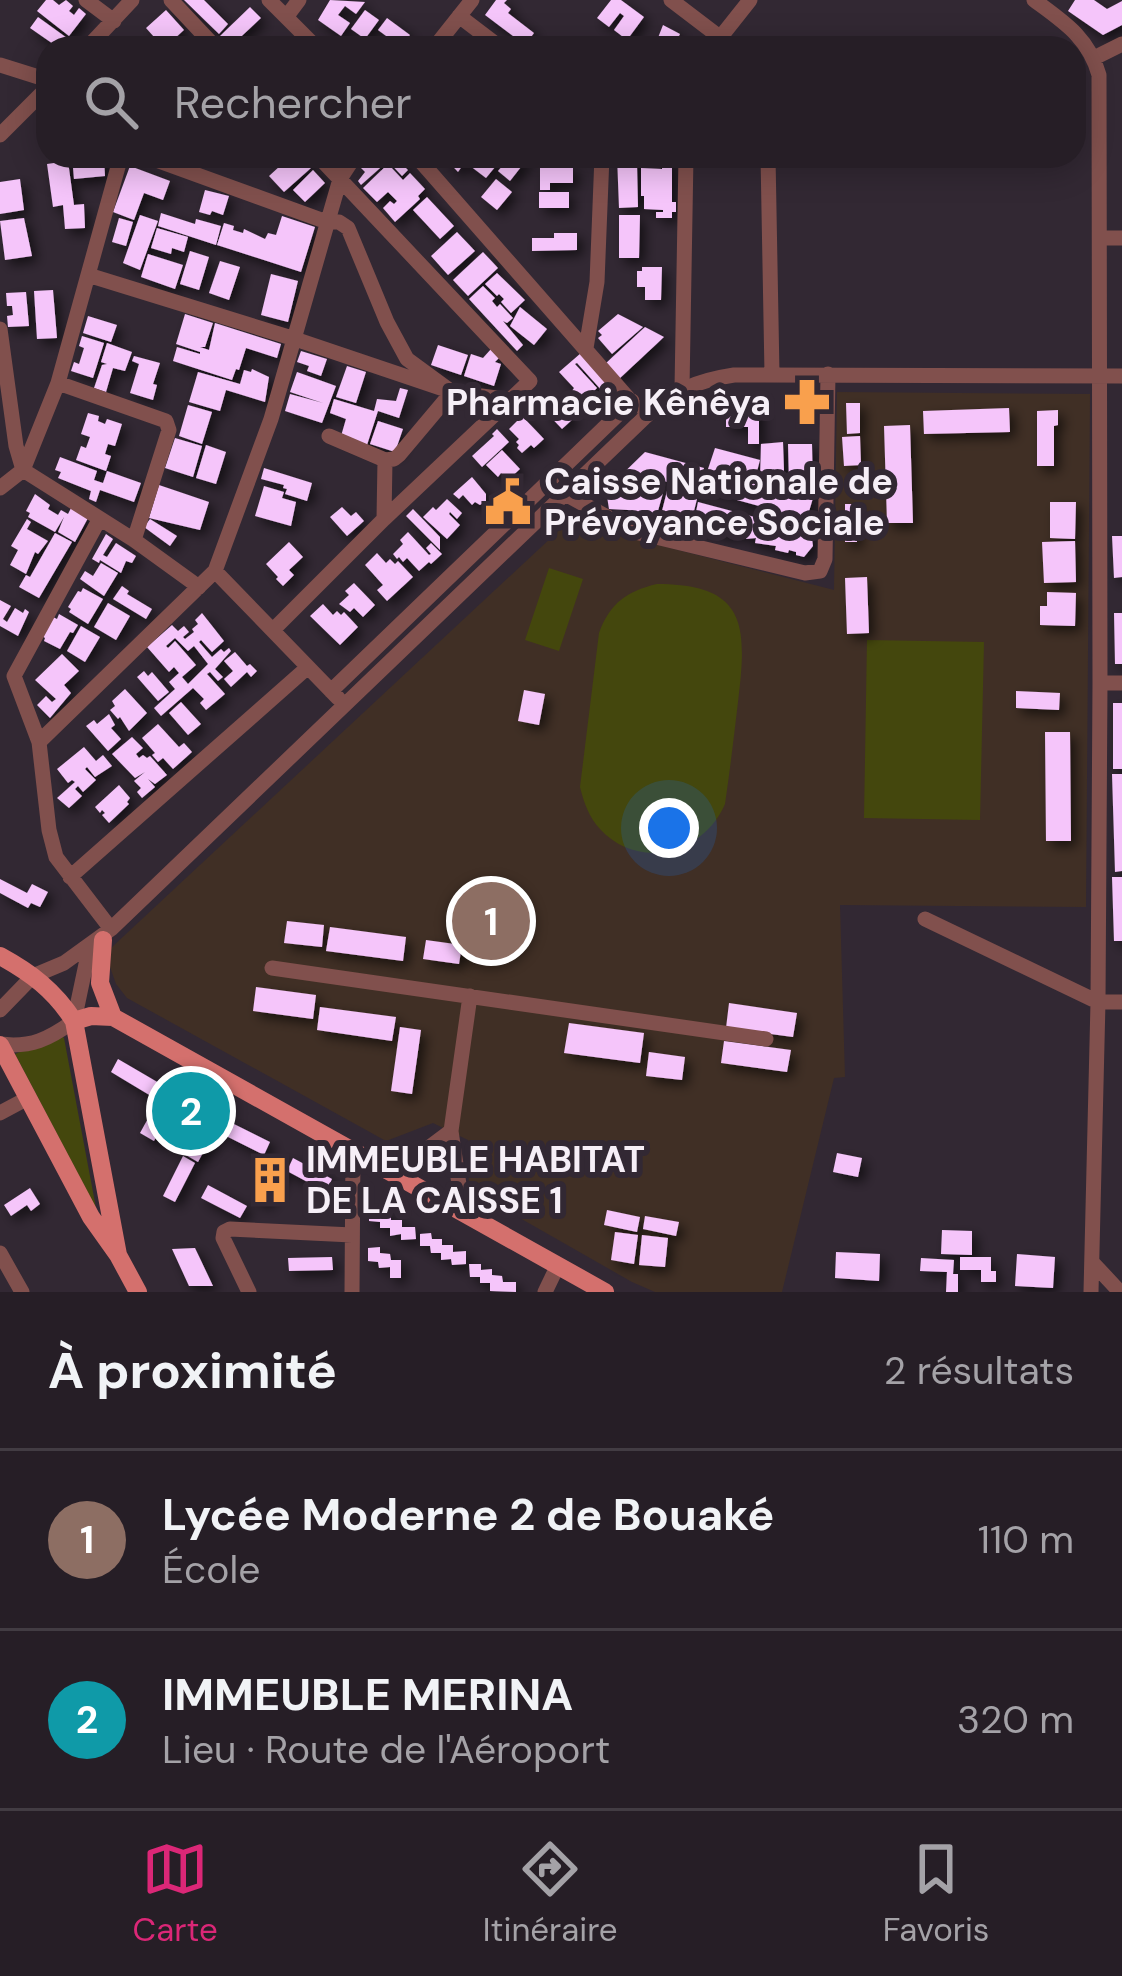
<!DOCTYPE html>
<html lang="fr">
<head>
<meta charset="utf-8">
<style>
  :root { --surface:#261e26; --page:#2e272e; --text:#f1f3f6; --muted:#a4a2a7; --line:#423c43; --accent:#db2777 }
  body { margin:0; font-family:"DM Sans",sans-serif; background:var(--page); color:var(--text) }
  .you { position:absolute; left:669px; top:828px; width:42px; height:42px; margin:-30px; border:9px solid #fff; border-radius:50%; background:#1a73e8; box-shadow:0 0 0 18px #1a73e833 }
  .badge { display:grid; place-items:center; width:78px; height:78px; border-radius:50%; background:var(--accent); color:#fff; font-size:39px; font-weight:700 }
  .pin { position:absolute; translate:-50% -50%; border:6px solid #fff; box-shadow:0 3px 12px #0006 }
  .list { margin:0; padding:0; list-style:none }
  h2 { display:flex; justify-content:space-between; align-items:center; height:156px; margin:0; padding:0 48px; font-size:51px }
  h2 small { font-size:39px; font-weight:400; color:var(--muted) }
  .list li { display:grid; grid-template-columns:78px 1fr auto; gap:36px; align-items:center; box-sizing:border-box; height:180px; padding:0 48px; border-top:3px solid var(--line) }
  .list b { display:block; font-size:45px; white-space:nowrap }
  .list p { margin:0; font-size:39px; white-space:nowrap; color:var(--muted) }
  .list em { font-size:39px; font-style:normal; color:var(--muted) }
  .icon { flex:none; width:66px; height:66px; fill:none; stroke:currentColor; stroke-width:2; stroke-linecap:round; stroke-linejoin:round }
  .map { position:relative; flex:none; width:1122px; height:1292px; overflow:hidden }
  .search { position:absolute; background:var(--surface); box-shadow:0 6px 30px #0003; left:36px; right:36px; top:36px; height:132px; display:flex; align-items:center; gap:30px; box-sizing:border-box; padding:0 42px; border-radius:36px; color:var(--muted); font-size:45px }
  .sheet { height:516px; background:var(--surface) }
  nav { display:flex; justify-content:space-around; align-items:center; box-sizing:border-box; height:168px; border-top:3px solid var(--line); background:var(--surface); font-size:33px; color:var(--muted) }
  nav a { display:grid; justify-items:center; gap:6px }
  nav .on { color:var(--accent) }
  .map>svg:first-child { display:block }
  .education { fill:#402f25 }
  .green { fill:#44470d }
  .building { fill:#f5c5fa; fill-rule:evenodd; filter:url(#shadow) }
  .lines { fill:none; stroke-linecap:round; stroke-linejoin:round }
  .minor { stroke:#81504d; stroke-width:15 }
  .major { stroke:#d4706d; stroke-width:18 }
  .labels { text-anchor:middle; stroke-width:12; stroke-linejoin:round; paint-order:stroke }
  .poi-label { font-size:36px; font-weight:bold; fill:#f6eff7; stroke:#322833; text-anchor:start }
</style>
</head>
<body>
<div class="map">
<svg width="1122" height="1292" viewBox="0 0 1122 1292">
  <defs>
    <filter id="shadow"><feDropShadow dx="5.5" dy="5.5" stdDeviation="6" flood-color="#0009"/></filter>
  </defs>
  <rect width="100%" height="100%" fill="#322833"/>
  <!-- education -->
  <path class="education" d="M837,392L1090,394L1086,907L840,905L845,1077L834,1078L782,1292H655L632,1282L469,1189L468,1140L433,1123L386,1141L127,998L116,984L110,967L111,948L568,522L834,590Z"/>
  <!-- green -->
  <path class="green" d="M549,568L583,579L559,651L525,640Z
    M657,584C748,584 747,627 738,702C734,736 730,770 725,804C704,854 638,871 600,829C589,817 584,803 580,787L599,633C610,603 627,591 657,584Z
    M867,640L984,642L980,820L864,818Z
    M61,1035L64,1038L96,1208L15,1054Z"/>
  <!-- building -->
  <path class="building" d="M46,0H53L59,5L66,0L73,6L69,11L74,15L79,8L86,14L69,36L37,11Z
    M184,0H204L228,24L219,34Z
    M330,0L365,2L356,14L345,6L338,15L350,23L341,36L318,20Z
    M496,0H507L504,3L511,9L508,13L534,33L525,45L485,15Z
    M611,0H621L644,17L627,40L614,30L624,16L620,13L609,27L597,18Z
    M1075,0H1094L1107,9L1122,1V25L1103,35L1068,11Z
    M250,7L261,18L229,48L219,37Z
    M166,10L184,30L164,48L146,28Z
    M365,10L379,20L365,39L351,29Z
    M38,17L67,38L59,48L30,28Z
    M387,18L410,35L401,47L378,30Z
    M663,25L680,34L673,48H654Z
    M72,156L104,157L105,176L74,179Z
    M291,156H300L311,168L284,192L269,176Z
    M377,156H394L408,170L402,176L388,161L361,185L358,181L365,172L361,168L365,164L368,167Z
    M443,156H504L486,178L465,162L458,172Z
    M511,156L528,158L510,181L498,171Z
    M617,156H659V164L637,165L638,207L619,208Z
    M662,156H672V202H676V212H672V218H656V212H663V210L644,209V196H641V168L662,169Z
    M68,161L74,205L84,204L85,228L65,229L63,205L53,207L47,164Z
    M388,164L403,180L410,173L425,189L418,196L420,199L395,222L383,208L390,201L394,204L397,201L388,192L377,202L363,188Z
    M130,166L170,181L163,200L144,193L134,220L113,212Z
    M540,166H569L573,168V183H550V190H540Z
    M313,170L325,183L305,202L293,190Z
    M20,179L24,210L0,214V182Z
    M496,179L512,192L497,210L481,197Z
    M205,190L229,196L223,215L212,211L210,215L199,212Z
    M539,192H569V208H539Z
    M427,197L454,226L440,239L413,210Z
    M161,213L195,224L196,219L221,226L216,245L158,226Z
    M140,215L158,221L140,270L123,263Z
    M619,215H640L639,258H619Z
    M282,216L315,227L301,272L217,245L224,223L234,226L233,230L243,233L244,229L265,239L268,233L276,235Z
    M24,218L32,256L5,260L0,221Z
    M119,218L133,222L126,246L112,242Z
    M157,228L188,237L184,252L172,248L171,254L151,248Z
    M457,232L475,251L448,275L431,256Z
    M554,233H577V250L532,251V238H554Z
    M190,251L209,257L199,290L180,284Z
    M483,252L498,268L468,296L453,280Z
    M148,254L183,265L175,289L141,277Z
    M220,261L240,267L229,300L209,293Z
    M642,267H662L661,300H645V287H637V271H642Z
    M497,273L525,300L511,313L501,302L504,299L499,294L497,296L485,284Z
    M271,274L298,281L288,322L261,315Z
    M483,286L495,298L492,301L497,307L500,304L513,318L507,323L503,321L523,345L517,351L469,299Z
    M53,290L57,338L37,339L34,291Z
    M26,292L29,326L8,327L7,316L13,315L12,306H7L6,293Z
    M520,307L547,329L534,345L510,326Z
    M185,314L213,323L205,347H200L209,350L215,323L281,344L277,358L246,348L239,370L236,369L232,380L173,361L177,347L200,354V352L176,344Z
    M618,314L643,327L612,354L598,338L602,335L598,331Z
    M88,316L117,325L111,342L83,333Z
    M645,327L664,337L619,379L605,364Z
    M82,336L104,343L93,378L71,371L74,362L79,364L84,348L79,346Z
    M107,343L132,352L125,371L113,368L106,392L94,388L102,365L107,364L101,362Z
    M438,345L468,355L461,375L431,365Z
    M491,349L499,358L495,362L501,364L494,386L464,376L471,354L483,358Z
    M301,351L327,359L321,376L307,371L309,366L297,362Z
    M581,353L611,387L604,393L577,363L575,364L597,388L589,396L586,392L575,402L569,396L574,388L559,372Z
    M134,356L160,363L153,384L157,385L153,400L130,393L139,364L132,361Z
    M347,366L366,372L356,403L336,397Z
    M252,369L269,377L265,402L226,390L220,411L189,402L198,372L240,384L244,370L251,372Z
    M297,372L336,386L322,423L285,411L290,394L323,403L290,392Z
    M400,388L408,390L399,418L378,411L367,445L341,436L346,419L330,413L334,399L374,411L377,399L396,401Z
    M557,400L574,418L562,429L545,411Z
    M846,403H860V433L847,434Z
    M726,404H759V444H748V427H726Z
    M188,405L212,412L202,444L179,436Z
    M1009,408L1010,432L924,434L923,411Z
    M1058,410V425L1054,426V466H1037V411Z
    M88,413L99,416L98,421L105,424L107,419L122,424L115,446L108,444L105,454L111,456L106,471L76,460L81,446L86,448L90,437L81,434Z
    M522,416L544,439L534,448L531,445L522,453L517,448L519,445L516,442L519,439L509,429Z
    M378,421L403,429L395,452L370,444Z
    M910,425L913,523H887L884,426Z
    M497,429L509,442L482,467L472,456L494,436L492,434Z
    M860,436L861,465L844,466L842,437Z
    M175,438L202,446L193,477L165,468Z
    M783,442L784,471L780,476V482L760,480L761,444Z
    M788,444H812L813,494L796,492V488L783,489L782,480H789Z
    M206,445L226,452L216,484L196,478Z
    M715,448L760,460L755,479L741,475L735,496L702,487Z
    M502,450L520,469L508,480L501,473L498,477L486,465Z
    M645,452L704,468L699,491L653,478L651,489L663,493L656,518L628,510L609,509L606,490Z
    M60,457L97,471L94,480L103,483L107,471L141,483L134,502L100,490L96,502L89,499L91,491L58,478L61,472L55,470Z
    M264,468L312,483L307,501L285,494L287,489L283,488L284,485L261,479Z
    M472,477L486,494V501L480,505L475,502L472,505L463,495L459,499L453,494Z
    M743,478L775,487L771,500L776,487L813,498L805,525L768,514L770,509L737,500Z
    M159,485L209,502L200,530L149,518Z
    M264,486L284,492L282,498L296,502L291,526L255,516Z
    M667,491L697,499L690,527L685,526L686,523L665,518V521L660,519Z
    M35,494L50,505L48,509L58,515L61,510L68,514L71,508L88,518L75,542L58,532L64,517L55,532L28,517L30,513L26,511Z
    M447,499L462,513L457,519L450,512L449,514L460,525L447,539L423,517L433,507L436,510Z
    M698,502L811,532L813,546L804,557L796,555V552L789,550L788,553L775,550L776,546L755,543L756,538L746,539L747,534L721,535L720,531L712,533L711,528H707V531L702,533L703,527H693Z
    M1050,502H1076L1075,539L1050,538Z
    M845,504H857V542H845Z
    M342,507L351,516L356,512L364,521L347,536L330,517Z
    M413,509L440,537V550L406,516Z
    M27,519L31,522L27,529L48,541L38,554L35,552L26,574L10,565L18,550L11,546Z
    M150,519L177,536L170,546L144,527Z
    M408,532L429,555L431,554L426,548L431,543L442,554L431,564L429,562L419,571L407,558L403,562L399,557L397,559L393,554L403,544L400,540Z
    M55,533L72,542L39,598L19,587L26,575L30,577Z
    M106,534L113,539L103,555L107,557L116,543L136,556L132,563L126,561L121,573L100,560L99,563L92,559Z
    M1112,536H1122V577L1114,578Z
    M1075,541L1076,582L1044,583L1042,542Z
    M289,542L303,557L289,570L294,575L283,586L276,579L278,577L266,564Z
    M377,553L386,563L390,559L395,564L398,561L413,577L387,601L377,590L383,585L365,565Z
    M101,563L118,573L104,596L80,579L85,571L93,576Z
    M867,577L869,633L847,634L845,578Z
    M354,583L375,605L363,617L354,608L350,612L339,604L349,595L345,591Z
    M122,586L129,591L127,594L152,609L146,619L113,599Z
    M83,588L103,599L88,624L69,612L71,609L68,607L78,591L81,592Z
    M1047,592L1076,593L1075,626L1040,625V606H1047Z
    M0,600L11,606L3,619L7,622L15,608L23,613L25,609L29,612L18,636L0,626Z
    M108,603L130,616L116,640L94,627Z
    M323,604L333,615L337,611L341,615L344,612L358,627L340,645L310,616Z
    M202,613L224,641L212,652L201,640L199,642L212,657L221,649L224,652L229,648L231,651L215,669L223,677L218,681L210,672L207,674L225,694L206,710L200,703L204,699L193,688L161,716L154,708L175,689L169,682L179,673L174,667L169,672L147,647L172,625L178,631L184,626L189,632L183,637L185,639L194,632L192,629L198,624L195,620ZM175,638L188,651L194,646L208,664L188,684L182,677L196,665L175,641L168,648L166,646Z
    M1114,613H1122V664H1115Z
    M59,614L78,625L73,633L70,632L60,649L44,641L45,638L42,636L53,617L57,619Z
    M81,626L100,637L85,662L67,651Z
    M235,652L247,666L250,664L257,671L251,677L247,672L231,687L224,679L233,671L224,661Z
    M62,654L79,671L64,685L71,693L50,718L37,705L46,696L52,702L56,699L35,680Z
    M144,671L148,676L152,672L169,692L158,701L137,677Z
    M125,689L147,713L129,731L120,717L118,719L110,710L115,706L112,701Z
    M524,690L545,694L539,725L518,721Z
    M1016,691L1060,693L1059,710L1016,708Z
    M181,702L201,724L188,735L169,713Z
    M1113,703H1122V769H1113Z
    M109,714L115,725L111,728L121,739L108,751L86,726L94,720L97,724Z
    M158,724L179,747L184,743L192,752L173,769L163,758L158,762L152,755L155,753L142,738Z
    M1045,732H1070L1071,841H1046Z
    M132,737L143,748L136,754L139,758L143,755L147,758L150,756L167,775L155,784L148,779L155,787L142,798L137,792L141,788L134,781L145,772L135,778L112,754Z
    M84,747L96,761L103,755L112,766L95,777L87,767L85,769L96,780L83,792L78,786L75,789L82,796L69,808L57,798L75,782L72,780L68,783L57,769Z
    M1112,774H1122V871L1115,872Z
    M119,785L130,798L127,802L129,804L109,823L102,815L105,813L102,810L100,813L95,807Z
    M1112,877H1122V941H1114Z
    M0,879L27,893L32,884L48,892L40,907L31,903L28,908L0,893Z
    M287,921L324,925L322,947L284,943Z
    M330,927L406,937L403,961L326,951Z
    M426,940L462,945L459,964L423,959Z
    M256,987L316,995L313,1019L253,1011Z
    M729,1003L797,1013L793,1037L726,1028Z
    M320,1007L396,1017L392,1041L317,1030Z
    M569,1023L644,1033L640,1063L564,1053Z
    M400,1027L421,1030L412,1094L391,1091Z
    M724,1041L791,1050L787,1072L721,1063Z
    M649,1052L685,1057L682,1080L646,1076Z
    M118,1059L159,1083L151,1096L111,1072Z
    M162,1093L175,1100L154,1141L140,1133Z
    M203,1116L219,1123L198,1162L184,1154Z
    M230,1122L270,1142L264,1155L224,1135Z
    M837,1153L862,1158L858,1177L833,1172Z
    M277,1155L289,1163L266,1204L252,1198Z
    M183,1156L195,1163L175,1202L163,1196Z
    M293,1158L332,1179L326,1192L287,1171Z
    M208,1185L247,1206L240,1218L201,1198Z
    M30,1188L40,1204L31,1211L27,1205L11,1216L4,1205Z
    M381,1208V1214H391V1220H402V1227H415L416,1239L401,1240V1234L390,1236V1228H380V1222L369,1221V1209Z
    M607,1210L640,1217L637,1232L604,1225Z
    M645,1216L679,1222L676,1236L643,1229Z
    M942,1230L972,1231V1255L941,1254Z
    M615,1232L638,1235L634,1264L611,1260Z
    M431,1233L432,1239H442V1245H453V1252L466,1251V1264L452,1265L451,1259L441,1260V1253H431L430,1246H420V1234Z
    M642,1235L668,1238L665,1267L639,1265Z
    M380,1247V1253L390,1254L391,1260H401V1278H390V1267L379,1268L378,1262L368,1261V1248Z
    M195,1248L213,1286H189L172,1249Z
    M836,1252L880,1254L879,1281L835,1278Z
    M1017,1254L1055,1257L1053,1288L1015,1286Z
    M332,1257L333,1270L289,1271L288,1258Z
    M960,1257H991V1271H996V1282H981V1270H960Z
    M921,1258L954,1260L953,1274H958V1292H946L947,1272L920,1271Z
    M469,1264H481V1270L492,1269V1275L502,1276L503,1282H516V1292L490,1291V1283H480V1277H470Z"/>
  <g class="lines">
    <!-- minor -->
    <path class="minor" d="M86,0L114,21
      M171,0L216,48
      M269,0L317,48
      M671,0L734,48
      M1034,0C1064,22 1089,38 1099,75L1100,683L1098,1002L1091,1292
      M287,16L299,0
      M459,16L501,48
      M87,48L132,0
      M434,48L472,0
      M712,48L750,0
      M1094,58L1122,44
      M0,65L48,80
      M0,135L48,87
      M145,156L327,222H339L348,228L387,322L407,359L452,392L399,455L394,459L385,460L384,519
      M416,156L635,406
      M768,156L772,374
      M1100,238H1122
      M88,275L295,339L452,392L512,400
      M0,329L16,446L23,470L134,540L199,587
      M586,348L597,282L602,156
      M58,383L166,421L169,430L134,540
      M682,389L686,156
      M329,436L385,460
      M0,488L23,470L58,383L121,156
      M565,494L635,532L805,573L820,571L825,559L828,374
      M99,520L14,676L39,742L49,830L56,857L111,929
      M215,571L338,698
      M274,629L384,519L530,381L318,156
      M1100,683H1122
      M331,691L632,401
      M39,742L215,571L271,419L340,179L355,156
      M70,877L308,667
      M925,919L1098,1002H1122
      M272,968L766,1039
      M0,1010L33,976L64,963L111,929L644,418C674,391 694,381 734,375L1122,376
      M0,1044C31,1048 49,1039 74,1021L86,964L101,943
      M0,1113L28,1098
      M395,1173L451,1131
      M463,1211L451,1131L470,996
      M0,1253L22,1292
      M1092,1262L1120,1292
      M249,1292L223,1238L224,1232L230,1229L352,1235
      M352,1292L353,1149
      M545,1292L558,1265"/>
    <!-- major -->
    <path class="major" d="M103,940L100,983L113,1017
      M0,956C31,973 54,990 74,1021L118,1255
      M74,1021L91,1016L113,1017L605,1292
      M0,1045L91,1217L118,1255L138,1292"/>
  </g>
  <!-- icons -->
  <defs>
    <symbol id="pharmacy-bare" viewBox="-9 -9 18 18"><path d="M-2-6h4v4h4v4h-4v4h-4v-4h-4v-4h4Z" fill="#f9a04d" stroke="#322833" stroke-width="2.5" paint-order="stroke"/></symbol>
    <symbol id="civic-bare" viewBox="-9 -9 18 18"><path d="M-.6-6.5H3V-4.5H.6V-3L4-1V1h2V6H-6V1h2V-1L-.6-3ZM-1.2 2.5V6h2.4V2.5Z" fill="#f9a04d" stroke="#322833" stroke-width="2.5" paint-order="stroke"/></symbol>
    <symbol id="building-bare" viewBox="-9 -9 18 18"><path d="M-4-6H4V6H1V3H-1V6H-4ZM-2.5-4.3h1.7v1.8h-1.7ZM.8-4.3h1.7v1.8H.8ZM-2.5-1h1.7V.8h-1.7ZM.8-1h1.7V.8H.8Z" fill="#f9a04d" stroke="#322833" stroke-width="2.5" paint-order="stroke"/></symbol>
  </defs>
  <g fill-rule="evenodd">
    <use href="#pharmacy-bare" x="774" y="369" width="66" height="66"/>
    <use href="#civic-bare" x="475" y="469" width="66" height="66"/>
    <use href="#building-bare" x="237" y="1147" width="66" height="66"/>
  </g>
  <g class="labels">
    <!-- poi labels -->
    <g class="poi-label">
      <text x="771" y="415" text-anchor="end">Pharmacie Kênêya</text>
      <text x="544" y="494">Caisse Nationale de<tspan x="544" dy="41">Prévoyance Sociale</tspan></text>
      <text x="306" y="1172">IMMEUBLE HABITAT<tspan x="306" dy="41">DE LA CAISSE 1</tspan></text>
    </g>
  </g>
</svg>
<div class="you"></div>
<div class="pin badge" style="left:491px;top:921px;background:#8d6e63">1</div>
<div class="pin badge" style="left:191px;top:1111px;background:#0f9aa8">2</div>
<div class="search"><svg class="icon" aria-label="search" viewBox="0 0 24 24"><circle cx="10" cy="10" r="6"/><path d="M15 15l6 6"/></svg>Rechercher</div>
</div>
<section class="sheet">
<h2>À proximité<small>2 résultats</small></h2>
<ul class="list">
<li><span class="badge" style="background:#8d6e63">1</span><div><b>Lycée Moderne 2 de Bouaké</b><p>École</p></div><em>110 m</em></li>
<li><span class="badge" style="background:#0f9aa8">2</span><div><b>IMMEUBLE MERINA</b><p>Lieu · Route de l'Aéroport</p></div><em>320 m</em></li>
</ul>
</section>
<nav>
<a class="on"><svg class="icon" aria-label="map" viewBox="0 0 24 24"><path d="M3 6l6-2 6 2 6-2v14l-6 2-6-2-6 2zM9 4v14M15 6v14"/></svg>Carte</a>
<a><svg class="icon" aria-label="directions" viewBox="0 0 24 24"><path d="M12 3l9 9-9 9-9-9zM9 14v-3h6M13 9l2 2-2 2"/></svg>Itinéraire</a>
<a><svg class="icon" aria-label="saved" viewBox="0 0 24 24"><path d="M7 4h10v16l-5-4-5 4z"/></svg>Favoris</a>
</nav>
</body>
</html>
